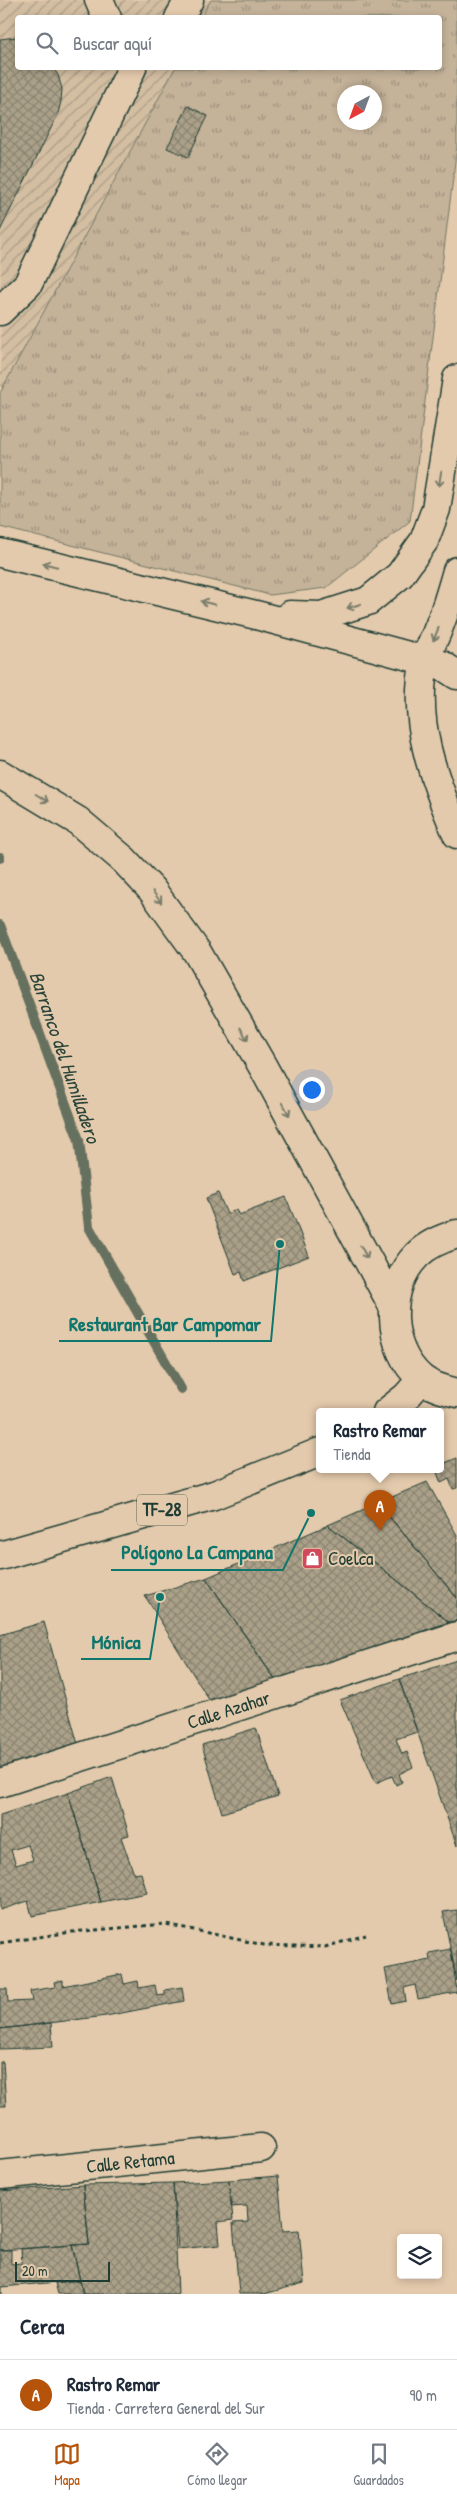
<!DOCTYPE html>
<html lang="es">
<head>
<meta charset="utf-8">
<style>
  :root { --surface:#fff; --page:#f2f2f3; --text:#1f2937; --muted:#747a83; --line:#e0e1e3; --accent:#b45309 }
  body { margin:0; font-family:"Patrick Hand",sans-serif; background:var(--page); color:var(--text) }
  .controls { position:absolute; right:15px; bottom:15px; display:grid; overflow:hidden; border-radius:5px; box-shadow:0 2px 8px #0003 }
  .controls button { width:45px; height:45px; display:grid; place-items:center; padding:0; border:0; border-bottom:1px solid var(--line); background:var(--surface); color:var(--text); font:25px sans-serif }
  .compass { position:absolute; left:337px; top:85px; width:45px; height:45px; border-radius:50%; background:var(--surface); box-shadow:0 2px 8px #0003; rotate:221deg }
  .scale { position:absolute; left:15px; bottom:12px; width:95px; box-sizing:border-box; padding-left:5px; border:2px solid #1f3d34; border-top:0; font-size:14px; line-height:18px; white-space:nowrap; color:#1f3d34; -webkit-text-stroke:4px #e4caac; paint-order:stroke }
  .you { position:absolute; left:311px; top:1089px; width:18px; height:18px; margin:-12px; border:4px solid #fff; border-radius:50%; background:#1a73e8; box-shadow:0 0 0 8px #1a73e833 }
  .badge { display:grid; place-items:center; width:32px; height:32px; border-radius:50%; background:var(--accent); color:#fff; font-size:16px; font-weight:700 }
  .pin { position:absolute; translate:-50% -41px; filter:drop-shadow(0 1px 2px #0008) }
  .pin::after { content:''; position:absolute; top:26px; width:18px; height:15px; background:inherit; clip-path:polygon(0 0,100% 0,50% 100%) }
  .popup { position:absolute; left:316px; top:1408px; width:128px; height:65px; box-sizing:border-box; display:grid; place-content:center; border-radius:5px; background:var(--surface); filter:drop-shadow(0 1px 4px #0005); font-size:16px; white-space:nowrap; color:var(--muted) }
  .popup b { font-size:19px; color:var(--text) }
  .popup::after { content:''; position:absolute; left:50%; top:100%; margin-left:-10px; border:10px solid transparent; border-top-color:var(--surface) }
  .list { margin:0; padding:0; list-style:none }
  h2 { display:flex; justify-content:space-between; align-items:center; height:65px; margin:0; padding:0 20px; font-size:21px }
  h2 small { font-size:16px; font-weight:400; color:var(--muted) }
  .list li { display:grid; grid-template-columns:32px 1fr auto; gap:15px; align-items:center; box-sizing:border-box; height:70px; padding:0 20px; border-top:1px solid var(--line) }
  .list b { display:block; font-size:19px; white-space:nowrap }
  .list p { margin:0; font-size:16px; white-space:nowrap; color:var(--muted) }
  .list em { font-size:16px; font-style:normal; color:var(--muted) }
  .icon { flex:none; width:28px; height:28px; fill:none; stroke:currentColor; stroke-width:2; stroke-linecap:round; stroke-linejoin:round }
  .map { position:relative; flex:none; width:457px; height:2294px; overflow:hidden }
  .search { position:absolute; background:var(--surface); box-shadow:0 2px 8px #0003; left:15px; right:15px; top:15px; height:55px; display:flex; align-items:center; gap:12px; box-sizing:border-box; padding:0 18px; border-radius:5px; color:var(--muted); font-size:19px }
  .sheet { height:135px; background:var(--surface) }
  nav { display:flex; justify-content:space-around; align-items:center; box-sizing:border-box; height:70px; border-top:1px solid var(--line); background:var(--surface); font-size:14px; color:var(--muted) }
  nav a { display:grid; justify-items:center; gap:2px }
  nav .on { color:var(--accent) }
  .map>svg:first-child { display:block }
  .industrial { fill:url(#industrial-furrows) }
  .grass { fill:url(#grass-tufts); stroke:#727866; fill-rule:evenodd }
  .lines { fill:none; stroke-linecap:round; stroke-linejoin:round }
  .stream { stroke:#656f5f; stroke-width:10 }
  .building { fill:url(#building-cross-hatch); stroke:#1f3d34; fill-rule:evenodd }
  .minor-casing { stroke:#1f3d34; stroke-width:31 }
  .primary-casing { stroke:#1f3d34; stroke-width:31 }
  .motorway-casing { stroke:#1f3d34; stroke-width:31 }
  .path { stroke:#1f3d34; stroke-width:3; stroke-dasharray:4 4; stroke-linecap:butt }
  .minor { stroke:#e4caac; stroke-width:28 }
  .primary { stroke:#e4caac; stroke-width:28 }
  .motorway { stroke:#e4caac; stroke-width:28 }
  .oneway { stroke:#787c6a }
  .labels { text-anchor:middle; stroke-width:4; stroke-linejoin:round; paint-order:stroke }
  .shield { fill:#e4caac; stroke:#5a6758; stroke-width:1 }
  .shield-label { font-size:18px; font-weight:bold; fill:#1f3d34 }
  .poi-label { font-size:19px; fill:#1f3d34; stroke:#e4caac; text-anchor:start }
  .street-label { font-size:19px; fill:#1f3d34; stroke:#e4caac }
  .water-label { font-size:20px; font-style:italic; fill:#2b453b; stroke:#e4caac }
  .leader { fill:none; stroke:#0f766e; stroke-width:2 }
  .callout-dot { fill:#0f766e; stroke:#e4caac; stroke-width:2 }
  .callout-label { font-size:20px; text-anchor:middle; font-weight:bold; fill:#0f766e; stroke:#e4caac; stroke-width:4; stroke-linejoin:round; paint-order:stroke }
</style>
</head>
<body>
<div class="map">
<svg width="457" height="2294" viewBox="0 0 457 2294">
  <defs>
    <pattern id="industrial-furrows" width="10" height="10" patternUnits="userSpaceOnUse" patternTransform="scale(1.25)"><rect width="10" height="10" fill="#d3bea2"/><path d="M-1 1l2-2M0 10L10 0M9 11l2-2" fill="none" stroke="#ab9c85"/></pattern>
    <pattern id="grass-tufts" width="24" height="20" patternUnits="userSpaceOnUse" patternTransform="scale(1.25)"><rect width="24" height="20" fill="#c4b299"/><path d="M3 7l-1-3M5 7V3M7 7l1-3M15 17l-1-3M17 17v-4M19 17l1-3" fill="none" stroke="#9f927e"/></pattern>
    <pattern id="building-cross-hatch" width="8" height="8" patternUnits="userSpaceOnUse" patternTransform="scale(1.25)"><rect width="8" height="8" fill="#aba189"/><path d="M0 0l8 8M0 8l8-8" fill="none" stroke="#8b8471"/></pattern>
  </defs>
  <rect width="100%" height="100%" fill="#e4caac"/>
  <filter id="ink" filterUnits="userSpaceOnUse"><feTurbulence type="fractalNoise" baseFrequency=".02" numOctaves="2"/><feDisplacementMap in="SourceGraphic" scale="10" xChannelSelector="R" yChannelSelector="G"/><feConvolveMatrix kernelMatrix="1 2 1 2 8 2 1 2 1" color-interpolation-filters="sRGB"/></filter>
  <g filter="url(#ink)">
    <!-- industrial -->
    <path class="industrial" d="M0,0H211L201,17L18,18V68H175L1,390Z"/>
    <!-- grass -->
    <path class="grass" d="M211,0H457V146L410,521L326,588L270,595L0,527V393L175,68H440V18L201,17ZM344,92H374V122H344Z"/>
    <g class="lines">
      <!-- stream -->
      <path class="stream" d="M0,858V857
        M0,925L79,1140L89,1227L181,1389"/>
    </g>
    <!-- building -->
    <path class="building" d="M16,37L18,68H53L58,75L62,89L61,101L58,114L0,231V39Z
      M188,106L208,116L188,157L167,148Z
      M218,1193L227,1214L236,1210L239,1215L286,1197L309,1256L244,1281L241,1272L235,1274L206,1198Z
      M457,1458V1488L453,1489L449,1479L441,1483L436,1470H440V1465Z
      M427,1482L457,1535V1598L378,1503Z
      M378,1503L457,1598V1620L449,1622L328,1525Z
      M328,1525L449,1622L276,1681L206,1578Z
      M206,1578L276,1681L211,1703L145,1596Z
      M44,1622L79,1748L0,1775V1635Z
      M457,1660V1846L399,1679Z
      M399,1679L417,1732L396,1739L402,1754L407,1752L413,1767L399,1774L402,1782L396,1785L392,1776L376,1783L340,1700Z
      M256,1728L278,1796L222,1813L202,1745Z
      M112,1777L129,1835L121,1837L134,1874L141,1873L147,1893L101,1902L68,1793Z
      M68,1793L101,1902L32,1916L28,1901L0,1910V1815ZM28,1845L33,1860L16,1865L11,1850Z
      M457,1910V1981L443,1912Z
      M451,1949L457,1992L418,1999L415,1985L404,1988L406,2001L392,2004L385,1969L430,1960L429,1953Z
      M122,1974L124,1984L138,1981L139,1988L155,1985L157,1996L165,1995V1990L182,1987L184,2001L106,2016L0,2029V1989H7L8,2002L32,2001L30,1991L55,1987L54,1982L63,1980V1986Z
      M51,2023L53,2047L0,2049V2029Z
      M0,2062H3L6,2106H0Z
      M278,2176L283,2231L299,2230L304,2283L264,2294H239L233,2223L248,2222L247,2206L231,2207L229,2180Z
      M229,2180L233,2220L218,2222L220,2245L178,2249L173,2183Z
      M173,2183L178,2294H83L72,2245L89,2244L83,2185Z
      M83,2185L89,2244L0,2250V2191Z
      M72,2245L80,2280L2,2287V2294H0V2250H11V2264L22,2263L21,2249Z
      M80,2280L83,2294H58L55,2283Z"/>
    <g class="lines">
      <defs>
        <g id="minor">
          <path d="M99,0L107,18"/>
          <path d="M179,18L189,0"/>
          <path d="M0,311L28,284L132,68"/>
          <path d="M457,571C451,591 446,610 438,629C434,640 428,650 425,661C411,720 434,780 457,834"/>
          <path id="s1" d="M0,1783L457,1636"/>
          <path id="s2" d="M0,2175L261,2148"/>
        </g>
        <path id="primary" d="M457,1234C443,1238 428,1244 417,1255C385,1287 386,1349 422,1379C432,1387 445,1390 457,1393
          M387,1412L406,1397L422,1379
          M0,1556L214,1495L320,1452"/>
        <path id="motorway" d="M0,553L256,615L442,665L457,675
          M290,615L321,616L368,601L400,575L424,541L436,509L457,379
          M0,774L78,821L124,860L152,890L197,952L263,1067L393,1306"/>
      </defs>
      <!-- minor casing -->
      <use href="#minor" class="minor-casing"/>
      <!-- primary casing -->
      <use href="#primary" class="primary-casing"/>
      <!-- motorway casing -->
      <use href="#motorway" class="motorway-casing"/>
      <!-- path -->
      <path class="path" d="M0,1943L71,1932L166,1924L264,1945L325,1947L366,1935"/>
      <!-- minor -->
      <use href="#minor" class="minor"/>
      <!-- primary -->
      <use href="#primary" class="primary"/>
      <!-- motorway -->
      <use href="#motorway" class="motorway"/>
    </g>
    <!-- one-way arrows -->
    <defs><path id="oneway-shaft" d="M-6 0H5M1.5-3L5.5 0L1.5 3" fill="none" stroke-width="1.6" stroke-linecap="round" stroke-linejoin="round" transform="scale(1.25)"/></defs>
    <g class="oneway">
      <use href="#oneway-shaft" transform="translate(440 479) rotate(98)"/>
      <use href="#oneway-shaft" transform="translate(50 565) rotate(-166)"/>
      <use href="#oneway-shaft" transform="translate(208 603) rotate(-166)"/>
      <use href="#oneway-shaft" transform="translate(354 606) rotate(162)"/>
      <use href="#oneway-shaft" transform="translate(436 634) rotate(112)"/>
      <use href="#oneway-shaft" transform="translate(42 798) rotate(32)"/>
      <use href="#oneway-shaft" transform="translate(157 897) rotate(53)"/>
      <use href="#oneway-shaft" transform="translate(244 1034) rotate(60)"/>
      <use href="#oneway-shaft" transform="translate(286 1109) rotate(62)"/>
      <use href="#oneway-shaft" transform="translate(364 1252) rotate(61)"/>
    </g>
  </g>
  <!-- icons -->
  <defs>
    <symbol id="shop-square" viewBox="-11 -11 22 22"><rect x="-9" y="-9" width="18" height="18" rx="4" fill="#d1495b" stroke="#e4caac"/><path d="M-5-2.5h2.3a2.7 3.5 0 0 1 5.4 0H5L5.5 6h-11ZM-1.5-2.5h3a1.5 2.3 0 0 0-3 0Z" fill="#fff"/></symbol>
  </defs>
  <g fill-rule="evenodd">
    <use href="#shop-square" x="300" y="1546" width="25" height="25"/>
  </g>
  <g class="labels">
    <!-- shield labels -->
    <rect class="shield" x="137" y="1494.5" width="50" height="31" rx="4"/>
    <g class="shield-label">
      <text x="162" y="1516">TF-28</text>
    </g>
    <!-- poi labels -->
    <g class="poi-label">
      <text x="328" y="1565">Coelca</text>
    </g>
    <!-- street labels -->
    <g class="street-label">
      <text dy="7" stroke="none"><textPath href="#s1" startOffset="240">Calle Azahar</textPath></text>
      <text dy="7" stroke="none"><textPath href="#s2" startOffset="131">Calle Retama</textPath></text>
    </g>
    <!-- water labels -->
    <g class="water-label">
      <text transform="translate(65 1057) rotate(71)" y="7">Barranco del Humilladero</text>
    </g>
  </g>
  <!-- callouts -->
  <path class="leader" d="M280 1244L271 1341H59M311 1513L283 1570H111M160 1597L150 1659H81"/>
  <g class="callout-dot">
    <circle cx="280" cy="1244" r="5"/>
    <circle cx="311" cy="1513" r="5"/>
    <circle cx="160" cy="1597" r="5"/>
  </g>
  <g class="callout-label">
    <text x="165" y="1331">Restaurant Bar Campomar</text>
    <text x="197" y="1559">Polígono La Campana</text>
    <text x="116" y="1649">Mónica</text>
  </g>
</svg>
<div class="controls">
<button><svg class="icon" aria-label="layers" viewBox="0 0 24 24"><path d="M12 4l9 5-9 5-9-5zM3 14l9 5 9-5"/></svg></button>
</div>
<svg class="compass" viewBox="-18 -18 36 36"><path d="M0-13l5 13h-10z" fill="#e53935"/><path d="M0 13l5-13h-10z" fill="#747a83"/></svg>
<div class="scale">20 m</div>
<div class="you"></div>
<div class="pin badge" style="left:380px;top:1531px">A</div>
<div class="popup"><b>Rastro Remar</b>Tienda</div>
<div class="search"><svg class="icon" aria-label="search" viewBox="0 0 24 24"><circle cx="10" cy="10" r="6"/><path d="M15 15l6 6"/></svg>Buscar aquí</div>
</div>
<section class="sheet">
<h2>Cerca<small></small></h2>
<ul class="list">
<li><span class="badge">A</span><div><b>Rastro Remar</b><p>Tienda · Carretera General del Sur</p></div><em>90 m</em></li>
</ul>
</section>
<nav>
<a class="on"><svg class="icon" aria-label="map" viewBox="0 0 24 24"><path d="M3 6l6-2 6 2 6-2v14l-6 2-6-2-6 2zM9 4v14M15 6v14"/></svg>Mapa</a>
<a><svg class="icon" aria-label="directions" viewBox="0 0 24 24"><path d="M12 3l9 9-9 9-9-9zM9 14v-3h6M13 9l2 2-2 2"/></svg>Cómo llegar</a>
<a><svg class="icon" aria-label="saved" viewBox="0 0 24 24"><path d="M7 4h10v16l-5-4-5 4z"/></svg>Guardados</a>
</nav>
</body>
</html>
